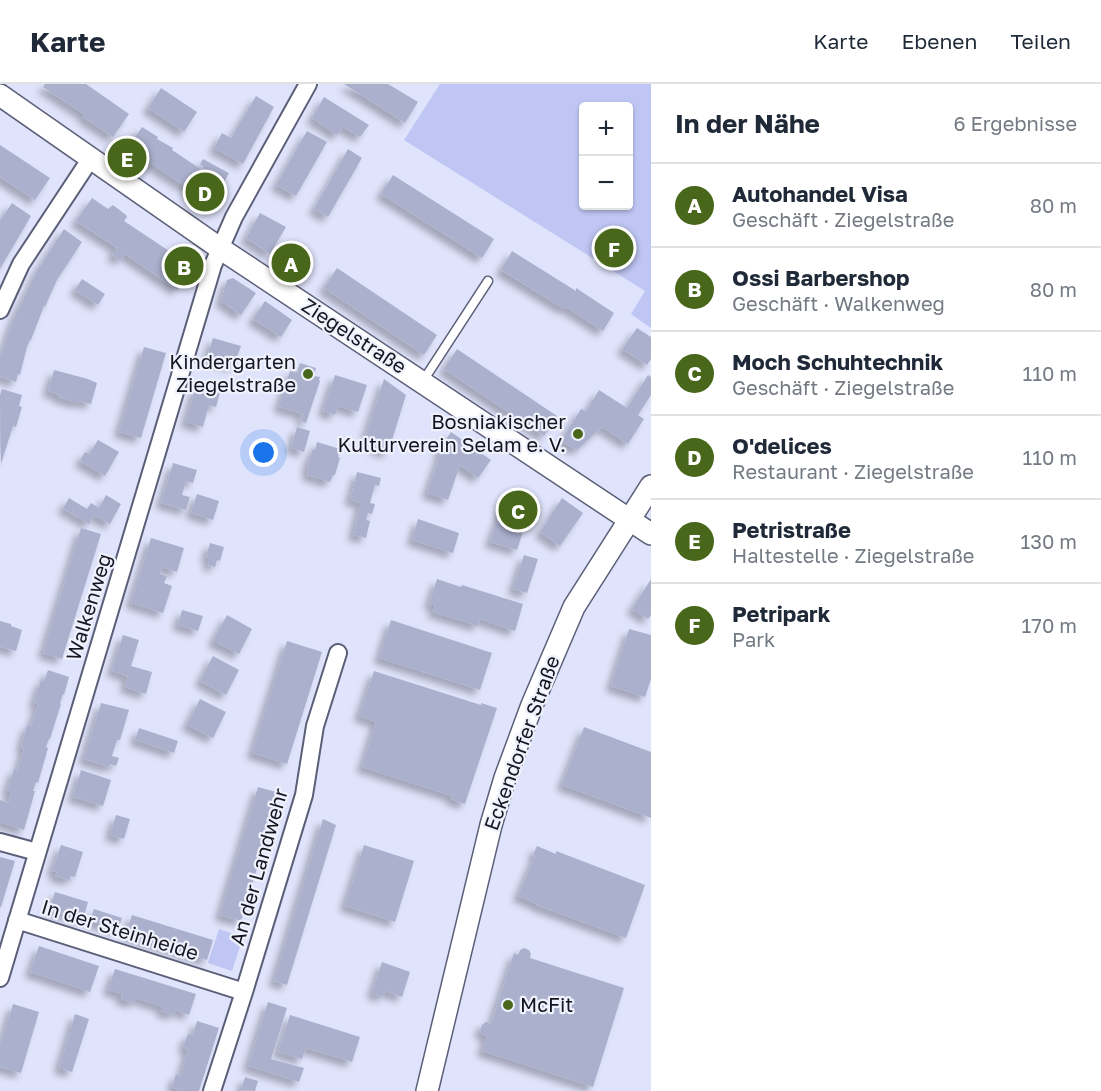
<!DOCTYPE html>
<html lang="de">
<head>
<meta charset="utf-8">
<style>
  :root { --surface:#fff; --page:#f2f2f3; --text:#1f2937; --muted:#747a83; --line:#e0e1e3; --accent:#49671a }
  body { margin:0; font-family:"Golos Text",sans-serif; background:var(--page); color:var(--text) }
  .controls { position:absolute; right:18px; top:18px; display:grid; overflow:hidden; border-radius:6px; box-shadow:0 2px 4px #0004 }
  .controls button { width:54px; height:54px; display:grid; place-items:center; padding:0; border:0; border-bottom:2px solid var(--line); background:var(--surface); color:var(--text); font:30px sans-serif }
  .you { position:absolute; left:264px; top:369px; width:21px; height:21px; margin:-15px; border:4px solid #fff; border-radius:50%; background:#1a73e8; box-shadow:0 0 0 9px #1a73e833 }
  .badge { display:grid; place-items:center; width:39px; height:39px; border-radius:50%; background:var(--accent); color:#fff; font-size:20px; font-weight:700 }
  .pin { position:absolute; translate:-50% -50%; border:3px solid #fff; box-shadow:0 2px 6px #0006 }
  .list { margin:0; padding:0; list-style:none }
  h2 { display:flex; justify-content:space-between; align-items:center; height:78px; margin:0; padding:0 24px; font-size:26px }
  h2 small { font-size:20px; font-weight:400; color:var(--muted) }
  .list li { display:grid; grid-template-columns:39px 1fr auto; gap:18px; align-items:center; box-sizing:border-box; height:84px; padding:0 24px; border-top:2px solid var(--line) }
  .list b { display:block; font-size:22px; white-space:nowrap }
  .list p { margin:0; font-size:20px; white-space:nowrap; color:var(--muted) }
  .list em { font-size:20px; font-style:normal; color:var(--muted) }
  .map { position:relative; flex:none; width:651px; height:1007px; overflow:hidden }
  header { display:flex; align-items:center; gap:36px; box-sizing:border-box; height:84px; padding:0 30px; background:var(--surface); border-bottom:2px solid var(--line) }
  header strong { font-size:28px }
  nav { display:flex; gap:33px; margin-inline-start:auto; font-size:21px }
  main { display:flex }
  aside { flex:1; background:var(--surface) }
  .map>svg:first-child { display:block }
  .green { fill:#bfc6f4; fill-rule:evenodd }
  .building { fill:#abb0cd; filter:url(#shadow) }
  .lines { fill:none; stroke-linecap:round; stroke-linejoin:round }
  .service-casing { stroke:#5a5e77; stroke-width:11 }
  .minor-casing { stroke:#5a5e77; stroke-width:20 }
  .tertiary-casing { stroke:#5a5e77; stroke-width:24 }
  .service { stroke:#fff; stroke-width:8 }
  .minor { stroke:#fff; stroke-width:16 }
  .tertiary { stroke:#fff; stroke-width:21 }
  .poi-dot { fill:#49671a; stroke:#eff1fd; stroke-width:2 }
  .labels { text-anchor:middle; stroke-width:4.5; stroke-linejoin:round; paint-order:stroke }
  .street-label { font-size:20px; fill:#14151f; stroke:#eff1fd }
  .poi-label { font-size:20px; fill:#14151f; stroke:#eff1fd; text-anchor:end }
</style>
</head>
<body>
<header>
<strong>Karte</strong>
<nav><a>Karte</a><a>Ebenen</a><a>Teilen</a></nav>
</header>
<main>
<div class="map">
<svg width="651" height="1007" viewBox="0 0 651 1007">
  <defs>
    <filter id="shadow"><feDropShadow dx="-5.5" dy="5.5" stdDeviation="3" flood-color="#0004"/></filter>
  </defs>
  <rect width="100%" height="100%" fill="#dfe3fb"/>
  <!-- green -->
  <path class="green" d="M440,0H651V244L631,230L645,207L404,56ZM628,22V122H584V22Z
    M219,845L243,853L232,887L208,879Z"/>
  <!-- building -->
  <path class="building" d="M45,0H86L129,30L113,53L83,33L85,31L43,3Z
    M344,0H388L418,18L405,39Z
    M161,4L197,28L184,48L148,24Z
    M256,12L274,23L243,80L214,64L222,49L231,54Z
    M324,13L369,41L360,53L343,43L337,51L312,34Z
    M142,43L158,53L157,55L173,64L172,66L202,86L203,83L200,80L203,75L229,89L213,119L190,107L191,106L127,64Z
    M307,47L327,58L296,112L276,101Z
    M0,61L50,94L35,116L0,93Z
    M348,65L362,74L328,133L314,125Z
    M393,91L494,155L482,174L381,110Z
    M92,114L108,125L113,121L126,131L127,133L124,137L193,183L177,206L125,170L120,176L112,171L117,164L76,137Z
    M12,119L31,132L0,185V137Z
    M260,129L286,143L270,170L246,154Z
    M64,145L82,158L57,196L45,223L44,222L31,256H30L27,263L20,291L18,290L16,298L0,293V274L14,234L38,185Z
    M512,167L576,207V204L614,229L603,247L566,223L564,225L501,186Z
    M337,184L437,251L424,271L324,204Z
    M233,194L256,209L241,231L221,217L227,196Z
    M82,195L105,210L98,221L75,206Z
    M265,217L292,236L281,253L253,235Z
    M637,244L651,253V275L647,281L622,265Z
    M213,254L241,262L234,282L207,274Z
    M144,263L166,269L141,354L119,348Z
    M457,265L557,332L544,352L444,285Z
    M300,279L316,284L314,292L320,293L319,296L320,297L306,339L301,337L303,330L279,323L290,287L297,289Z
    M54,286L88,295L97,299L91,320L79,317L78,319L58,313L59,311L48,307Z
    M335,291L367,301L358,328L338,322L335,331L323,327Z
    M648,291L651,293V311L638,331L644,335L628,360L602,343L577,366L561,357L581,325L586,327L599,306L627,324Z
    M384,295L406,311L388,369L375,365L379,355L366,351Z
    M196,302L220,309L216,323L209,321L203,343L186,338Z
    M2,305L22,311L19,322L22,323L16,343L13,342L1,380L0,311Z
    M297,343L310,347L304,368L291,364Z
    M451,348L491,376L478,394L460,381L448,416L427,409L441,368L439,366Z
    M98,356L119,368L105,392L80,377L85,368L89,370Z
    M317,358L340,365L338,373L340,374L335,391H333L330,398L307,391L309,383H307L313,365L315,366Z
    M173,379L197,386L193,399L186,397L182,411L190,413L186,426L161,419Z
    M357,388L381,394L379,402L375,401L370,419L375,420L372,430L368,429L366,436L370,437L366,454L353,451L361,419L350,416Z
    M197,410L219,417L213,436L191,429Z
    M106,411L121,420L110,440L94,431L89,440L63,424L69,414L87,425L91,419L99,424Z
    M506,413L529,429L517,466L490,458Z
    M562,414L583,429L560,462L540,448Z
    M418,435L459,449L453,469L412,456Z
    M81,444L101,450L62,575L43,569Z
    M151,454L184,464L177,488L162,483L160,490L167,492L164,499L172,502L163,529L131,519Z
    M210,459L224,463L220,477L217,476L215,483L208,481L210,474L206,473Z
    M524,471L538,475L527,509L513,505Z
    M437,495L461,503L462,501L523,520L515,547L480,535L478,542L433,528L435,521L429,520Z
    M651,495V531L648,535L632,525Z
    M182,526L203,532L198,547L178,541Z
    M227,531L252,545L239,570L213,557Z
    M391,536L492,569L480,606L379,574Z
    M0,537L11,540V542L22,546L16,567L0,563Z
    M629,545L651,551V595L645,613L611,602Z
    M123,551L139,556L131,582L152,588L146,610L125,603L128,592L112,587Z
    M287,557L322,568L287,680L252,669Z
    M213,572L239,586L226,611L200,597Z
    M48,586L69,593L64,611L63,610L60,619L61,620L50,655H49L46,663L48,664L38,699L36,698L33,707H35L30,725L24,746L0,738V716L8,719L11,708H7L14,685L18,686L24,664L21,663L27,641L31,642L38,620L34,619L41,596L44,597Z
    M374,587L481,621V619L497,624L465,720L451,715L452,712L362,683L376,638L359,632Z
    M200,615L226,628L213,654L187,641Z
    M101,619L129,626L120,656H117L112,672L119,674L116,682L110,680L109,683L84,675Z
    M584,643L651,668V734L562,701Z
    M139,644L178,657L174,669L135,656Z
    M81,686L111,696L103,722L73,713Z
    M258,703L280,709L241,837L220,831Z
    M116,731L130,735L124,755L110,751Z
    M323,735L336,741L287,901L274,897Z
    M61,761L83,768L75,793L71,792L69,796L55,792L57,788L52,787Z
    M364,761L414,777L395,838L345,822Z
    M537,762L556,770V767L645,801L626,854L536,821L537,820L518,812L535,772L533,770Z
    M0,773L15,777L1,823H0Z
    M55,808L88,818L83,836L49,826Z
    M94,825L122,834L118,846L90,837Z
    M132,831L213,856L207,876L126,851Z
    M39,862L99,882L90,908L30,888Z
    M524,864L529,866L531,870L530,874L624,904L593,1003L482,967L487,952L482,950L480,946L482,941L486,938L491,940L514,869L518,871L520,866Z
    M382,878L410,888L402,913L385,907L383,913L372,909Z
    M115,885L196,910L189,931L175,926L174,931L161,927L163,923L135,914L134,919L121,915L122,910L108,906Z
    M268,918L287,924L271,975L304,984L299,998L248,982Z
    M13,920L39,928L21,989L0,983V963Z
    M75,930L89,935L72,988L59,984Z
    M290,931L360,953L352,978L306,964L302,975L278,968Z
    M197,937L219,944L199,1007H176L177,1005L172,1003L176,990L181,992L188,965L183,963L188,950L193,951Z
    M245,993L258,997L255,1007L241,1006Z"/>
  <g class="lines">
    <defs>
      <path id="service" d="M423,297L488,197"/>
      <path id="minor" d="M0,226L21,180L91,74
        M0,758L37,768
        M17,836L244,908
        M0,894L213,181L234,133L308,0
        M212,1007L244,908L304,711L315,642L338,569"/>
      <path id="tertiary" d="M0,11L221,165L651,450
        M427,1007L491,741L505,694L532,621L574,523L651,402"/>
    </defs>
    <!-- service casing -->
    <use href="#service" class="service-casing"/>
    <!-- minor casing -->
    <use href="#minor" class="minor-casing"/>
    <!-- tertiary casing -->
    <use href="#tertiary" class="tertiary-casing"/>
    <!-- service -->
    <use href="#service" class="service"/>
    <!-- minor -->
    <use href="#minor" class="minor"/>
    <!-- tertiary -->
    <use href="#tertiary" class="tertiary"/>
  </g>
  <!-- markers -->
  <g class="poi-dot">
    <circle cx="308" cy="290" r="6"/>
    <circle cx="578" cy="350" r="6"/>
    <circle cx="508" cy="921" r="6"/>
  </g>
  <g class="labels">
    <!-- street labels -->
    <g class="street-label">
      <text transform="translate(354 252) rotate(33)" y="7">Ziegelstraße</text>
      <text transform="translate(89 523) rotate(-73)" y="7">Walkenweg</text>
      <text transform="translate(522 659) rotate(-70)" y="7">Eckendorfer Straße</text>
      <text transform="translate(259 783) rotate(-74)" y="7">An der Landwehr</text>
      <text transform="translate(120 846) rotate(17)" y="7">In der Steinheide</text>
    </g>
    <!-- poi labels -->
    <g class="poi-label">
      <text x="296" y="285">Kindergarten<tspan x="296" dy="23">Ziegelstraße</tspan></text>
      <text x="566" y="345">Bosniakischer<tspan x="566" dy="23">Kulturverein Selam e. V.</tspan></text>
      <text x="520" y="928" text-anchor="start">McFit</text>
    </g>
  </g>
</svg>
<div class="controls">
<button>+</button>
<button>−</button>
</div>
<div class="you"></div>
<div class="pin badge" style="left:291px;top:179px">A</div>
<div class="pin badge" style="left:184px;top:182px">B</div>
<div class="pin badge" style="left:518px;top:426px">C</div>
<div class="pin badge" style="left:205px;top:108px">D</div>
<div class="pin badge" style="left:127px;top:74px">E</div>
<div class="pin badge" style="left:614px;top:164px">F</div>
</div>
<aside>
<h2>In der Nähe<small>6 Ergebnisse</small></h2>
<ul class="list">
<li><span class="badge">A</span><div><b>Autohandel Visa</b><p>Geschäft · Ziegelstraße</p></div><em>80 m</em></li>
<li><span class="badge">B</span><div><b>Ossi Barbershop</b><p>Geschäft · Walkenweg</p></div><em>80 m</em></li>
<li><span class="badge">C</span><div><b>Moch Schuhtechnik</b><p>Geschäft · Ziegelstraße</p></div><em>110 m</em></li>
<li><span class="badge">D</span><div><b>O'delices</b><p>Restaurant · Ziegelstraße</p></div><em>110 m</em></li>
<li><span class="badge">E</span><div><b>Petristraße</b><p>Haltestelle · Ziegelstraße</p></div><em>130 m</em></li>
<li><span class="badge">F</span><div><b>Petripark</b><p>Park</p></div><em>170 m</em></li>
</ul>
</aside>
</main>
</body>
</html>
